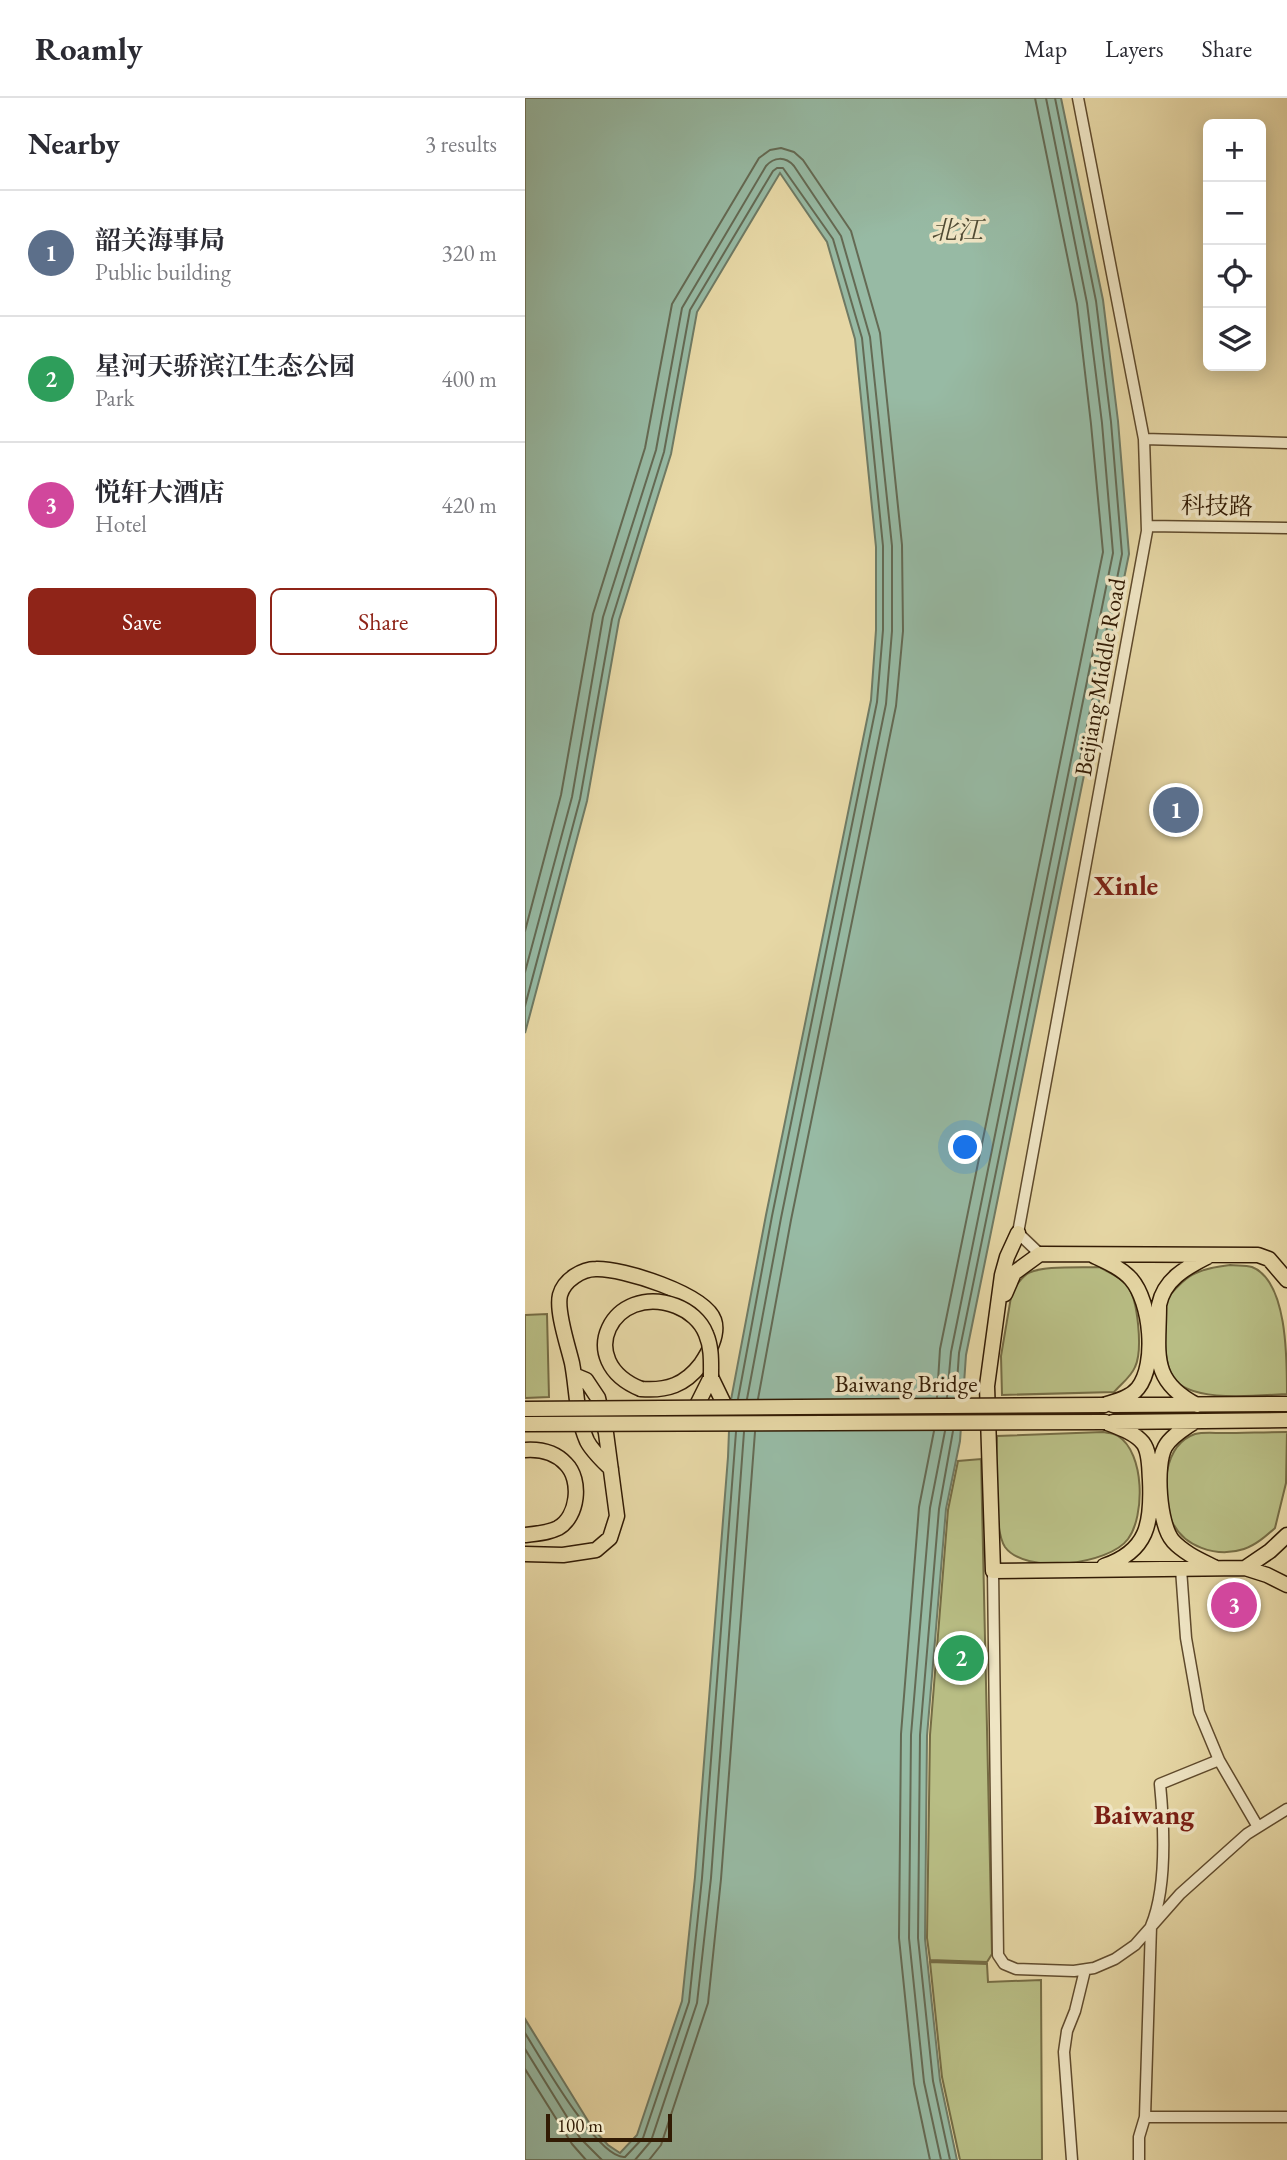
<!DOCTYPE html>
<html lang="en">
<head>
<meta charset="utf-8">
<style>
  :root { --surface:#fff; --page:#f2f2f3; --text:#2b2b33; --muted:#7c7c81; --line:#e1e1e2; --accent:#8f2418 }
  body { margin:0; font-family:"EB Garamond","Noto Serif SC",serif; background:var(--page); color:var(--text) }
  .controls { position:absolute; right:21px; top:21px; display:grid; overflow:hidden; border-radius:10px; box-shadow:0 4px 18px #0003 }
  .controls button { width:63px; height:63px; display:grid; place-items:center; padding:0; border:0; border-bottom:2px solid var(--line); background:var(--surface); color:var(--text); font:35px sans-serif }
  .scale { position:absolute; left:21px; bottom:18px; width:126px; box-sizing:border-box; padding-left:7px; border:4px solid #321b04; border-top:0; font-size:19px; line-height:24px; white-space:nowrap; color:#321b04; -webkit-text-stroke:5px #efe5c4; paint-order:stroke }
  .you { position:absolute; left:441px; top:1050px; width:24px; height:24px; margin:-18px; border:5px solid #fff; border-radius:50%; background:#1a73e8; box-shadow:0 0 0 10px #1a73e833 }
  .badge { display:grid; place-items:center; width:46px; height:46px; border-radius:50%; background:var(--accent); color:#fff; font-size:23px; font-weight:700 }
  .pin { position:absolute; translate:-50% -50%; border:4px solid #fff; box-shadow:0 2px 7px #0006 }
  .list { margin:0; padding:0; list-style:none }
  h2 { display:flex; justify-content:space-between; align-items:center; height:91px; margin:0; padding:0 28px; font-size:30px }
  h2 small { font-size:23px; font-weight:400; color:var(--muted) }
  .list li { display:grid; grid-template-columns:46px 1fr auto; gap:21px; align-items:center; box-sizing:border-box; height:126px; padding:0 28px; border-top:2px solid var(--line) }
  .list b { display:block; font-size:26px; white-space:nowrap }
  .list p { margin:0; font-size:23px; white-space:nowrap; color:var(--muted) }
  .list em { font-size:23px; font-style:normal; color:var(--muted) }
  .actions { display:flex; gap:14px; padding:21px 28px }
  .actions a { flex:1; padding:16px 0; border:2px solid var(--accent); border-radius:10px; text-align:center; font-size:24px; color:var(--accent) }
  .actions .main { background:var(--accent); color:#fff }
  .icon { flex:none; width:38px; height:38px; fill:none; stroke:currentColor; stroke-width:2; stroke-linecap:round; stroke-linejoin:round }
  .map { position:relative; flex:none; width:762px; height:2062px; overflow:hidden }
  header { display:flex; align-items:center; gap:42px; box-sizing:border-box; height:98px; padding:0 35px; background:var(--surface); border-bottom:2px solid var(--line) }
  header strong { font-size:33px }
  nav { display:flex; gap:38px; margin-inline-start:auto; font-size:24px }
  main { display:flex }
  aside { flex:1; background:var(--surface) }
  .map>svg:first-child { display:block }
  .green { fill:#b8bd84; stroke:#756c44; stroke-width:2 }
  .water { fill:#97baa4; stroke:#6f7a64; stroke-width:2 }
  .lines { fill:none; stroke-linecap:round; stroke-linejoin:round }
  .shore { stroke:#646a54; stroke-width:2 }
  .minor-casing { stroke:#5f4a2c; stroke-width:13 }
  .major-casing { stroke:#321b04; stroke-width:17 }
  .minor { stroke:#efe5c4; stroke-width:10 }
  .major { stroke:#e6d7a5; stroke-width:14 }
  .major-bridge-casing { stroke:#321b04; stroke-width:17; stroke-linecap:butt }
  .major-bridge { stroke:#e6d7a5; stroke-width:14 }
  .labels { text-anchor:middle; stroke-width:7; stroke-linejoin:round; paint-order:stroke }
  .street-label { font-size:24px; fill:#321b04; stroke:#efe5c4 }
  .water-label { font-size:26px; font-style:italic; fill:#504b34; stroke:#efe5c4 }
  .quarter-label { font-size:28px; font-weight:bold; fill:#7a1f14; stroke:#efe5c4 }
</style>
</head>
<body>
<header>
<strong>Roamly</strong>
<nav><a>Map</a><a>Layers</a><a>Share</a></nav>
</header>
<main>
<aside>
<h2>Nearby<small>3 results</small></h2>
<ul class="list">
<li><span class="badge" style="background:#5c6f8a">1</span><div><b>韶关海事局</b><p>Public building</p></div><em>320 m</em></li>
<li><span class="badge" style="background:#2e9e5b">2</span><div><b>星河天骄滨江生态公园</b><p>Park</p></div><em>400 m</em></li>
<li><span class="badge" style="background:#d1479c">3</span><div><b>悦轩大酒店</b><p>Hotel</p></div><em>420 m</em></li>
</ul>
<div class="actions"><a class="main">Save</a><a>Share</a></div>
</aside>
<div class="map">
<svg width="762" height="2062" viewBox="0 0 762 2062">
  <rect width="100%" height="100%" fill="#e6d7a5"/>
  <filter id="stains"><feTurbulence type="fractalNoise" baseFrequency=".00286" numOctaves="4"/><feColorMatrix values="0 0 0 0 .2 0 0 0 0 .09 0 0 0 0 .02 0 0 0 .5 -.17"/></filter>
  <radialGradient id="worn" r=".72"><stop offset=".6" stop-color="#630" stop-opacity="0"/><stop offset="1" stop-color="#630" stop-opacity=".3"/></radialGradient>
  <!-- green -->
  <path class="green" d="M705,1167C711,1168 720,1167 727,1169C762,1183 762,1258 762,1296C735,1297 664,1306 648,1279C637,1262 640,1224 639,1204C661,1177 670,1171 705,1167Z
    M574,1169C583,1174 596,1179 602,1187C613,1201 618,1252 610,1269C606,1279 596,1286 589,1294L477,1297L476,1258L487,1193C491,1188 496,1180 502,1176C516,1167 557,1170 574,1169Z
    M22,1216L24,1299L0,1300V1217Z
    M578,1334C583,1335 589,1335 593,1338C620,1355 620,1418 603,1441C584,1467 500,1477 480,1449C468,1431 471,1361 472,1338Z
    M762,1334L761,1385L750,1430C741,1438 731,1447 719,1451C692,1460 657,1449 646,1421C636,1394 638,1347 670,1336C678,1334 689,1335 697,1335C719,1335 740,1334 762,1334Z
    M456,1361L467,1856L462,1864L405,1862L402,1840L405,1637L423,1412L433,1363Z
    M405,1864L462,1866L463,1884L516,1882L517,2062H435L417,1979Z"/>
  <!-- water -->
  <path class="water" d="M0,0H536L578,202L593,323L604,456L441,1257L435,1343L421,1411L402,1638L400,1841L415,1982L432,2062H0V1921L68,2031L83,2047L95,2055L112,2037L157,1903L170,1779L203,1359L205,1307L241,1117L346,602L351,532V449L330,241L302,144L255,75L172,214L146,356L94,522L62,703L0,935Z"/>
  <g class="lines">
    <!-- shore -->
    <path class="shore" d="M0,833L36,697L68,516L120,350L147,206L234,60L245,52L256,50L269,54L278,62L326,133L355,235L377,447L378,533L371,608L266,1122L233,1301
      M0,874L47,699L78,519L131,352L157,210L241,68C249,59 260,58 269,68L316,138L345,239L367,448V533L361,606L256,1120L222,1301
      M0,908L55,701L87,521L139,354L165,212L248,73L252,70H258L308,141L337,240L358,448V532L352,604L247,1118L213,1301
      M412,1299L415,1251L578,454L566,326L552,206L510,0
      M422,1299L426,1254L588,455L577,325L562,205L521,0
      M431,1299L434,1255L597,456L586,324L571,203L530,0
      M0,1935C14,1957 73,2062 100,2059L118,2040L164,1904L177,1780L211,1334
      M0,1951L55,2040L77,2062
      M0,1971L47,2046L61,2062
      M110,2062L126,2043L172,1905L186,1780L219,1334
      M124,2062L136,2047L183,1905L196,1781L230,1334
      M405,2062L389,1986L374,1840L376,1636L394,1409L409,1333
      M416,2062L399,1984L384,1840L386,1637L405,1410L420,1333
      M425,2062L408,1983L393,1840L395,1637L414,1411L428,1333"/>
    <defs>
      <path id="minor" d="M619,341L762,345
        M622,428L762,430
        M515,1156L493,1135L622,433L619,341L553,0
        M656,1471L661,1540L674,1614L694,1662L733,1729
        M468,1473L473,1857L479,1866L491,1871L549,1873L569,1870L590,1861L610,1847L655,1796L722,1736L762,1711
        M620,2019H762
        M547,2062L539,1954L542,1933L550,1913L560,1872
        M614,2062V2039L620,2019L626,1828C642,1790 639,1727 635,1686L694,1662"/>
      <path id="major" d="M493,1135L482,1159L477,1177L462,1288L468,1473L720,1470L742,1477L762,1487
        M569,1158C582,1164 596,1170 606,1181C626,1204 632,1266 613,1290C605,1300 591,1303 579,1307
        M480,1196L489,1175L515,1156L733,1157L744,1161L762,1182
        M186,1279L201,1310
        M588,1307L762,1306
        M672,1307C624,1282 634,1255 634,1207C639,1182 660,1170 682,1159
        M171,1309L186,1279
        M588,1324L762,1322
        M669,1324C659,1331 646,1338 640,1349C630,1367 634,1427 648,1443C659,1455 675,1462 689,1469
        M0,1352C15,1351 30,1354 41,1366C57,1382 53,1419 33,1430C23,1435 11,1436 0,1437
        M86,1371C78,1363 67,1353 62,1343C51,1318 52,1291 47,1265C43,1248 31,1213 35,1197C39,1182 57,1171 71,1171C97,1170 180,1196 189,1222C194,1236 184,1254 176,1266C160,1287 142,1293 116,1291
        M0,1456L38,1457L71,1452L85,1440L92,1418L81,1335L73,1300L61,1282L49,1277
        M579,1468C623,1453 627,1425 625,1382C624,1370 625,1354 618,1345C609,1334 592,1329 580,1324
        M720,1470L745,1453L762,1437"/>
    </defs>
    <!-- minor casing -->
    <use href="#minor" class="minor-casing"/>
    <!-- major casing -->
    <use href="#major" class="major-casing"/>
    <!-- minor -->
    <use href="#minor" class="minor"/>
    <!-- major -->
    <use href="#major" class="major"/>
    <defs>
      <path id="major-bridge" d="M116,1291C47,1263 88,1184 151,1208C164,1213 176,1223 181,1236C187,1250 186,1265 186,1279
        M0,1311L579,1307
        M0,1326L580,1324"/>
    </defs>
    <!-- major-bridge casing -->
    <use href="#major-bridge" class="major-bridge-casing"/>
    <!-- major-bridge -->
    <use href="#major-bridge" class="major-bridge"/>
  </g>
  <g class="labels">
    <!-- street labels -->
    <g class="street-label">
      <text transform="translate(692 408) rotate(1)" y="8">科技路</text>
      <text transform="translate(575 579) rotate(-80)" y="8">Beijiang Middle Road</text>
      <text x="381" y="1294">Baiwang Bridge</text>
    </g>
    <!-- water labels -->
    <g class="water-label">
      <text x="432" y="141">北江</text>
    </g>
    <!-- quarter labels -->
    <g class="quarter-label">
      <text x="601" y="797">Xinle</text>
      <text x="619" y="1726">Baiwang</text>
    </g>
  </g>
  <rect width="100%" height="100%" filter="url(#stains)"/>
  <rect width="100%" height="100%" fill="url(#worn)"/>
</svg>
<div class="controls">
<button>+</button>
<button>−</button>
<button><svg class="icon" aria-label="locate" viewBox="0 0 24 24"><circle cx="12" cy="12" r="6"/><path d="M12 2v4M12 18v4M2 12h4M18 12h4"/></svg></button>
<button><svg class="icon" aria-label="layers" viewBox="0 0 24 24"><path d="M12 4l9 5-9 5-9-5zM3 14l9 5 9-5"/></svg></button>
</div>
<div class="scale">100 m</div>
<div class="you"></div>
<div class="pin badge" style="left:651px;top:712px;background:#5c6f8a">1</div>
<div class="pin badge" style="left:436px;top:1560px;background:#2e9e5b">2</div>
<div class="pin badge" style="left:709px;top:1507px;background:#d1479c">3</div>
</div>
</main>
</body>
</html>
